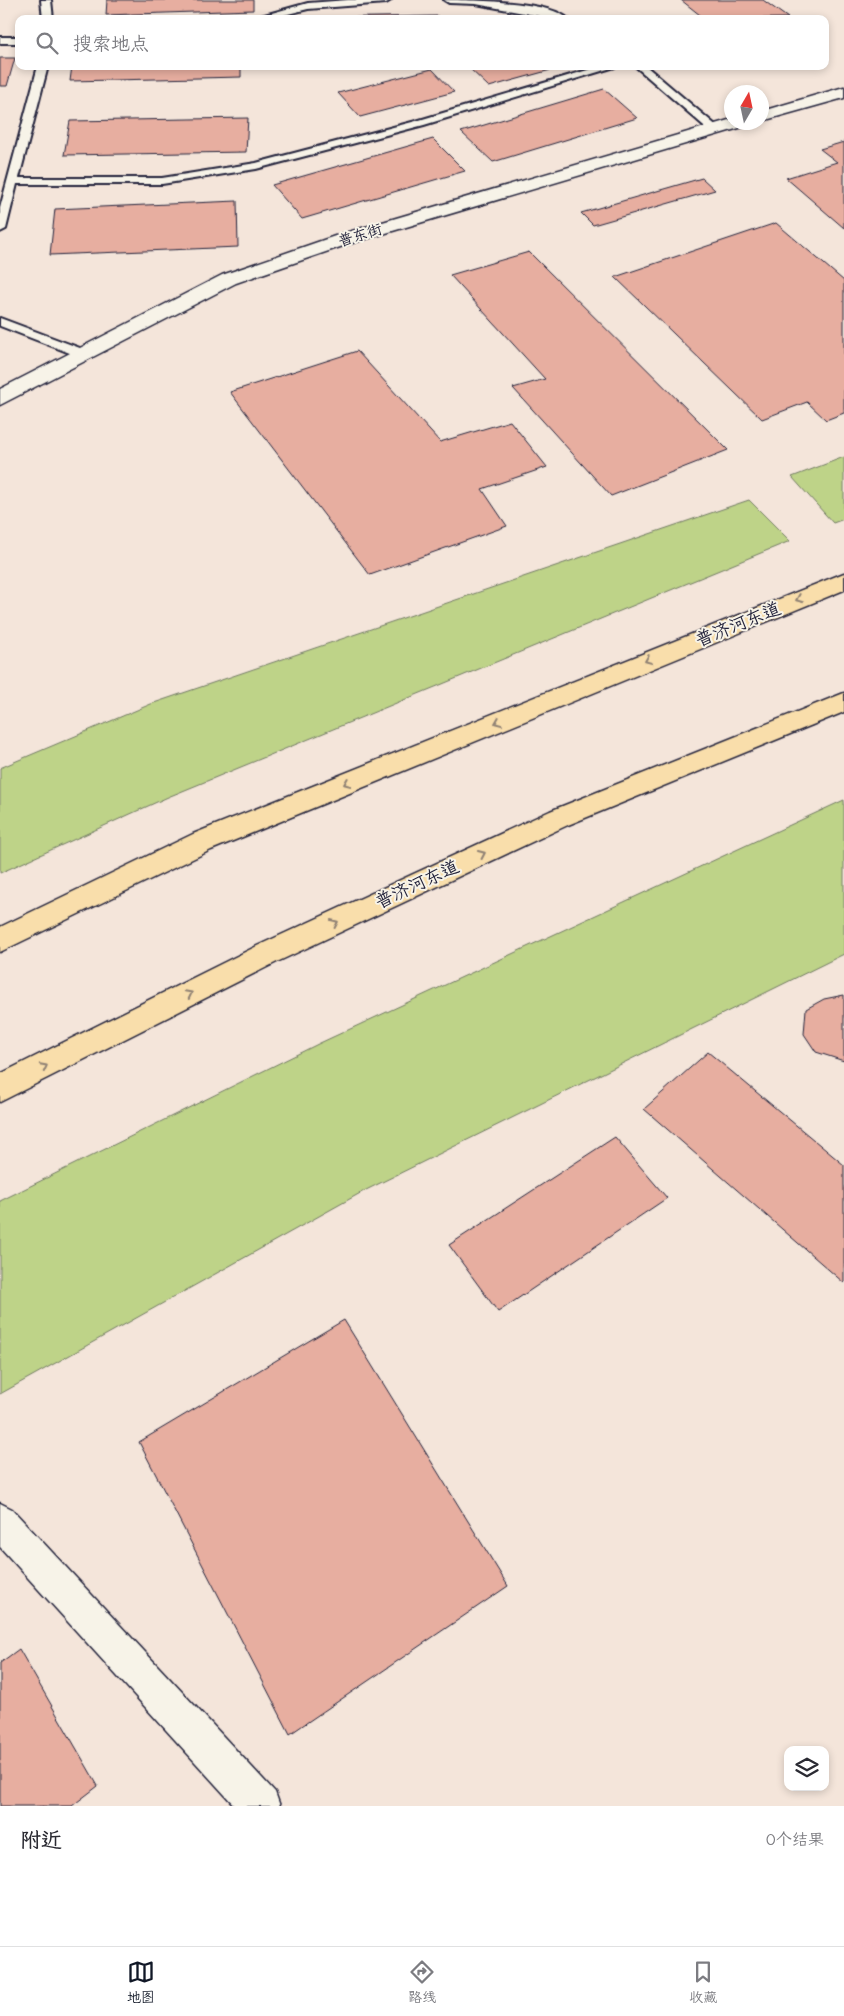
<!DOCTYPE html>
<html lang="zh">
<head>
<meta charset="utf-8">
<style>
  :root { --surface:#fff; --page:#f2f2f3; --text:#2b2b33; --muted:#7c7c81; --line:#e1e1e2; --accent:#111827 }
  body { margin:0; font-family:Delius,"LXGW WenKai TC",sans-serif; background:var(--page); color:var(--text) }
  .controls { position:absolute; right:15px; bottom:15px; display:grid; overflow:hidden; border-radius:10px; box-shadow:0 2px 8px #0003 }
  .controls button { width:45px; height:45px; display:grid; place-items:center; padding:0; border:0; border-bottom:1px solid var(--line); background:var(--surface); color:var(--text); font:25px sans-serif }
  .compass { position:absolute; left:724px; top:85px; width:45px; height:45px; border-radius:50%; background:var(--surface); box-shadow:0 2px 8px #0003; rotate:9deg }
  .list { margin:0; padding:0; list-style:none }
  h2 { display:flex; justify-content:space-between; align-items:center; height:65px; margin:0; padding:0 20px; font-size:21px }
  h2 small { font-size:16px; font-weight:400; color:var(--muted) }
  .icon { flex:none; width:28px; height:28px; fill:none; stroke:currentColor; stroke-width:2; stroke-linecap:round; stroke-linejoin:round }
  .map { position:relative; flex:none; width:844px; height:1806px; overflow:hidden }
  .search { position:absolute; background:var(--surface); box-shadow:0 2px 8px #0003; left:15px; right:15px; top:15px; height:55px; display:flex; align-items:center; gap:12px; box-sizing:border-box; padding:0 18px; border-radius:10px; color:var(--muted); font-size:19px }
  .sheet { height:140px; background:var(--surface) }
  nav { display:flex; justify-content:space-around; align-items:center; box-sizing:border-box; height:70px; border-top:1px solid var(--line); background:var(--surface); font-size:14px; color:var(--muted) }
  nav a { display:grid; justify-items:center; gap:2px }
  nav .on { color:var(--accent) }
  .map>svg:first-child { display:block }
  .green { fill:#bed388; stroke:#707a62 }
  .building { fill:#e7aea0; stroke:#22223b }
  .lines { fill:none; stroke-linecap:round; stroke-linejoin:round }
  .lane-casing { stroke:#22223b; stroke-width:4 }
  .street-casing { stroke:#22223b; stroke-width:3 }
  .primary-casing { stroke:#22223b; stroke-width:3 }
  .lane { fill:#f7f3e8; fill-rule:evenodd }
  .street { fill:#f7f3e8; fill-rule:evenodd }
  .primary { fill:#f9deab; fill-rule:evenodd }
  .oneway { stroke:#8e8073 }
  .labels { text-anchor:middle; stroke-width:4; stroke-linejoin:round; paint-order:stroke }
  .far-street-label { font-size:15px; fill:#22223b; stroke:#f7f3e8 }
  .street-label { font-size:18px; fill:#22223b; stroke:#f7f3e8 }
</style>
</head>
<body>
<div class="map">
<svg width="844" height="1806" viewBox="0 0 844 1806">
  <rect width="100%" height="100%" fill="#f4e5da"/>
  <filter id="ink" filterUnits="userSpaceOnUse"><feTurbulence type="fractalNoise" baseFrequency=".02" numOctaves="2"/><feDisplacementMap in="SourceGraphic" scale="10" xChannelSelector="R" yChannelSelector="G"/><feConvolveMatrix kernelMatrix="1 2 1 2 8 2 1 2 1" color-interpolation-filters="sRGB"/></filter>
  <g filter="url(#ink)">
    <!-- green -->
    <path class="green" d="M844,457V519L833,523L792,477Z
      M749,500L790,541L168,797L0,873V768L151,704Z
      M844,800V954L364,1191L0,1394V1201L320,1043Z"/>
    <!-- building -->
    <path class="building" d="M107,0H253V10L106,15Z
      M681,0H763L788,18L705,19Z
      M438,16V19H316V18Z
      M0,58H15L7,86H0Z
      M72,66H241V77L70,81Z
      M467,66H565L489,87Z
      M432,69L454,92L360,117L338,93Z
      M604,89L637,118L493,162L461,132Z
      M248,118L246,152L64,155L70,121Z
      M433,139L465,171L302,219L272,185Z
      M844,142V228L786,178L837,162L820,149Z
      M702,178L715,190L593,225L581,213Z
      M237,201L238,247L50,255L55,209Z
      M776,223L844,281V413L826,420L807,402L762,419L615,277Z
      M529,252L728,450L611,496L513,388L545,379L450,275Z
      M357,351L440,442L510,421L547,467L482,489L507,526L370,575L230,392Z
      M844,995V1061L816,1052L804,1034L806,1009L824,999Z
      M708,1052L844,1165V1283L644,1109Z
      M615,1137L667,1198L498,1312L449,1245Z
      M344,1320L508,1586L290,1734L139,1442Z
      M19,1649L98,1786L72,1806H0V1663Z"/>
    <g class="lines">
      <defs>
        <path id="lane" d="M41,0H51L53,19H43Z
          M348,0H391L386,3L308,9L268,19H250L308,3Z
          M444,0C470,0 550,1 568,19H556L476,4L449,3Z
          M0,37H19V43H0Z
          M38,66H48L19,178H162L256,163L416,121L601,66H618L424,125L256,169L162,184H17L6,229L0,232V208Z
          M635,66H646L719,128V132H711Z
          M0,318L88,351L90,354L88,357H80L0,326Z"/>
        <path id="street" d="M844,87V98L762,121V111Z
          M732,119V122H749L746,126L349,244L236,283L0,405V389L222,275L335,236Z
          M0,1503L12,1509L275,1792L280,1806H235L0,1547Z"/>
        <path id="primary" d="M844,573V590L211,850L0,952V927L193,834Z
          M844,693V712L568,825L277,962L0,1102V1074L257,946L550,811Z"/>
      </defs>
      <!-- lane casing -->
      <use href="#lane" class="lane-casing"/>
      <!-- street casing -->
      <use href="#street" class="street-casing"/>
      <!-- primary casing -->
      <use href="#primary" class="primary-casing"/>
      <!-- lane -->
      <use href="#lane" class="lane"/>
      <!-- street -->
      <use href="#street" class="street"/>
      <!-- primary -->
      <use href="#primary" class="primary"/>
    </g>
    <!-- one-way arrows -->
    <defs><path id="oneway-chevron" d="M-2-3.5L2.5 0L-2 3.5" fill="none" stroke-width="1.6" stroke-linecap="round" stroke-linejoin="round" transform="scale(1.25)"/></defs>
    <g class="oneway">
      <use href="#oneway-chevron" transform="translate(799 599) rotate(158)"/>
      <use href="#oneway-chevron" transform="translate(648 660) rotate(158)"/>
      <use href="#oneway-chevron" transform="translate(498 722) rotate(158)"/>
      <use href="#oneway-chevron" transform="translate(347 783) rotate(158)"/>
      <use href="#oneway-chevron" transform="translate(482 854) rotate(-25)"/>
      <use href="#oneway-chevron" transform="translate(335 923) rotate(-25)"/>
      <use href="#oneway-chevron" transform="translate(189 994) rotate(-27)"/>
      <use href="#oneway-chevron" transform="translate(44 1067) rotate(-27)"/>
    </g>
  </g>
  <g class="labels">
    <!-- far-street labels -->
    <g class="far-street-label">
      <text transform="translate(360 235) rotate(-17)" y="5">普东街</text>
    </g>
    <!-- street labels -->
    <g class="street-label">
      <text transform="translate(738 624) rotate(-22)" y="6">普济河东道</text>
      <text transform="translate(417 884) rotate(-25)" y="6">普济河东道</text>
    </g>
  </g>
</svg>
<div class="controls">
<button><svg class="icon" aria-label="layers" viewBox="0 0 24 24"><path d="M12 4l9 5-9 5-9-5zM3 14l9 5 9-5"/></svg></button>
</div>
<svg class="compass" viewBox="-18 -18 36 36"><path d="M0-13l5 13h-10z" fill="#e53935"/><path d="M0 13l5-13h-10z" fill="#7c7c81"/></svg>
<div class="search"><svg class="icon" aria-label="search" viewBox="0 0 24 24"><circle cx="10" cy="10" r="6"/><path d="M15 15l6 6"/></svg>搜索地点</div>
</div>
<section class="sheet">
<h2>附近<small>0个结果</small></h2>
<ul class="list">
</ul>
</section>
<nav>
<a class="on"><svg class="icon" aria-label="map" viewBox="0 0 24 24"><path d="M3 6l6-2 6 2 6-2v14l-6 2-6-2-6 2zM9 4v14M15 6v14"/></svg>地图</a>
<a><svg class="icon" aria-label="directions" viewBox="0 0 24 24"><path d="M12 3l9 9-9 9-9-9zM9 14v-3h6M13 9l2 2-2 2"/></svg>路线</a>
<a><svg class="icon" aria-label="saved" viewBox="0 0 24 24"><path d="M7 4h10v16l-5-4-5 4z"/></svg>收藏</a>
</nav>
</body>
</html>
